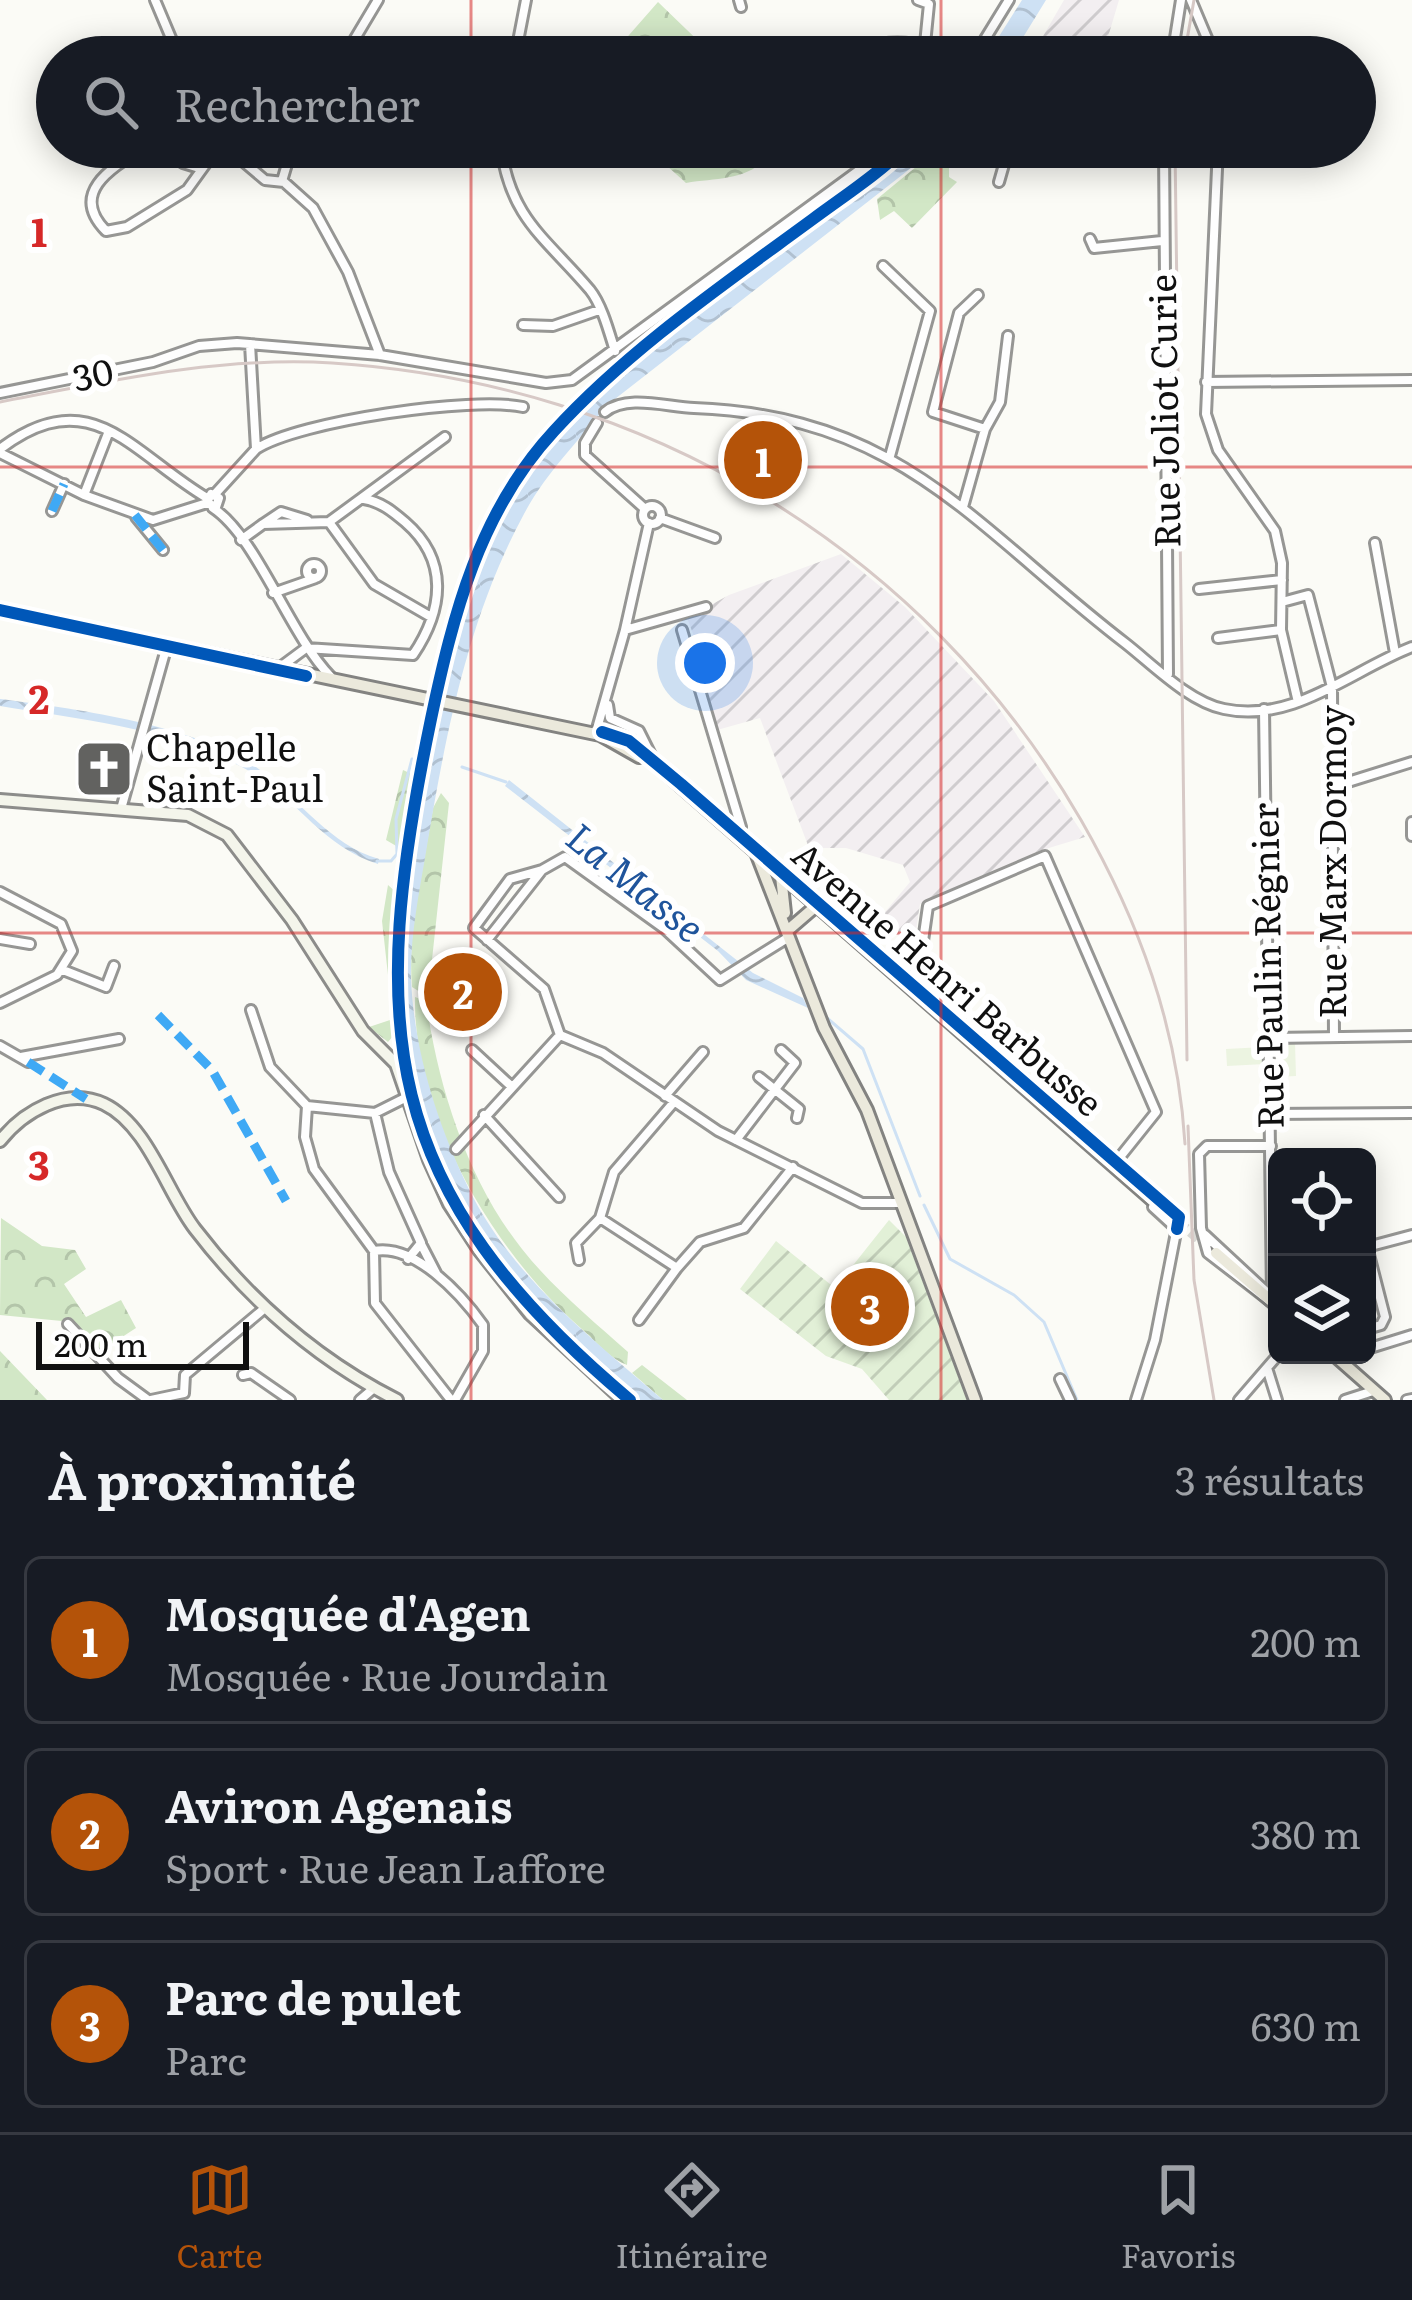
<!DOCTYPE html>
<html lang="fr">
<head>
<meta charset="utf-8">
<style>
  :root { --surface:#171b24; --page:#242831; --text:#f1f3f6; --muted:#9ea1a6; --line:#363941; --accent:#b45309 }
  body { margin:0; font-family:Literata,serif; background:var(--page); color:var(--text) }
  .controls { position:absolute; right:36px; bottom:36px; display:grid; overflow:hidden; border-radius:18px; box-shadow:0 6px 30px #0003 }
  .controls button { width:108px; height:108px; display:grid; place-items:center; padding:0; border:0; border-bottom:3px solid var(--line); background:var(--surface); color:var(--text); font:60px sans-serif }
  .scale { position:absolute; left:36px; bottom:30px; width:213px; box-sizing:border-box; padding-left:12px; border:6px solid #101010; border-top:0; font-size:33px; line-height:42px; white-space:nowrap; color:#101010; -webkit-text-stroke:9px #fff; paint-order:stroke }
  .you { position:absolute; left:705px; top:663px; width:42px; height:42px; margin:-30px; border:9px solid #fff; border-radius:50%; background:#1a73e8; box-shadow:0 0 0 18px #1a73e833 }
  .badge { display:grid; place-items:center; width:78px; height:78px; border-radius:50%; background:var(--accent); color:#fff; font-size:39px; font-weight:700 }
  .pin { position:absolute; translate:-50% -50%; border:6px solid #fff; box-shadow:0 3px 12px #0006 }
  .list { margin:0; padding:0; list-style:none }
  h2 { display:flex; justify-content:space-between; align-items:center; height:156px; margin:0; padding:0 48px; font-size:51px }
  h2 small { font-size:39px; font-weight:400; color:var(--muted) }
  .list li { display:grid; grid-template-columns:78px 1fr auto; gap:36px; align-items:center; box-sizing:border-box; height:168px; margin:0 24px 24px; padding:0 24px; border:3px solid var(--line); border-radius:18px }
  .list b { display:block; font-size:45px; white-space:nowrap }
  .list p { margin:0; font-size:39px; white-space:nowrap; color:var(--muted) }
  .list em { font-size:39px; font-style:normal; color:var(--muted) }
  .icon { flex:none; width:66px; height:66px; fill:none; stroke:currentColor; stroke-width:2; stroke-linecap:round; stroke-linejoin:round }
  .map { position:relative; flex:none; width:1412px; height:1400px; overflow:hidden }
  .search { position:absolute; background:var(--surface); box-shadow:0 6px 30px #0003; left:36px; right:36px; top:36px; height:132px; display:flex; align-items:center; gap:30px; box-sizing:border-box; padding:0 42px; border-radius:66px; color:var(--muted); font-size:45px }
  .sheet { height:732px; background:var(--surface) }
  nav { display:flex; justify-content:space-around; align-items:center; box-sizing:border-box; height:168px; border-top:3px solid var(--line); background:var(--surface); font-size:33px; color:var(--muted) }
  nav a { display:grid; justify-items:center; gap:6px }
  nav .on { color:var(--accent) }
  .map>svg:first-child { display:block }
  .industrial { fill:url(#industrial-furrows) }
  .forest { fill:url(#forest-crowns) }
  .garden { fill:url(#garden-furrows) }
  .pitch { fill:#ecf4e1 }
  .water { fill:url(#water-waves) }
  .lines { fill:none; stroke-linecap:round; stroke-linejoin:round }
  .stream { stroke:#cee1f4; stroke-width:3 }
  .primary-tunnel { stroke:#d8d8d4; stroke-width:10; stroke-dasharray:10 5; stroke-linecap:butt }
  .street-casing { stroke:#969694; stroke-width:14 }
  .secondary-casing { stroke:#8c8c8a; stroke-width:16 }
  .primary-casing { stroke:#838381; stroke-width:16 }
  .street { stroke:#fefefe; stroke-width:8 }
  .secondary { stroke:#f4f5eb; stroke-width:10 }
  .primary { stroke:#ebe9dc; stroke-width:10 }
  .rail { stroke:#d7c9c6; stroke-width:3 }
  .quiet { stroke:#3fa9f5; stroke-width:9; stroke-dasharray:18 9; stroke-linecap:butt }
  .cycleway-casing { stroke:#fff; stroke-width:20 }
  .cycleway { stroke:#0057b8; stroke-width:12 }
  .grid { fill:none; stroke:#d62828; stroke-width:3; stroke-opacity:0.55 }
  .labels { text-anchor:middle; stroke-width:12; stroke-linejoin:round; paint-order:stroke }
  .street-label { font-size:36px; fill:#101010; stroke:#fff }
  .poi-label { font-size:36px; fill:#101010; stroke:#fff; text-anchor:start }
  .water-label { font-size:39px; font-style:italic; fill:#1f549b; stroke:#fff }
  .grid-label { font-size:39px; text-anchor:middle; font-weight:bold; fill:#d62828; stroke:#fff; stroke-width:12; stroke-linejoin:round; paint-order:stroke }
</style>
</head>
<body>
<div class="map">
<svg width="1412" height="1400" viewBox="0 0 1412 1400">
  <defs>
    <pattern id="industrial-furrows" width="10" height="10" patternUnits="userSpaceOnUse" patternTransform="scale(3)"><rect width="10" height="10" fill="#f3eff1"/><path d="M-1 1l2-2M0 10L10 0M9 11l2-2" fill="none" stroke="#cfccce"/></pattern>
    <pattern id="forest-crowns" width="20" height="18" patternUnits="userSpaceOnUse" patternTransform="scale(3)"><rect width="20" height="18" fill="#d2e7c6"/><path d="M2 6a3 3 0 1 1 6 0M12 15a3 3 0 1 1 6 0" fill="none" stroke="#b3c5a9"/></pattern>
    <pattern id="garden-furrows" width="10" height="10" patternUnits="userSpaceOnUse" patternTransform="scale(3)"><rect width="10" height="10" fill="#e2f0d7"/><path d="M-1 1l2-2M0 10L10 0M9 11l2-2" fill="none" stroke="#c1cdb8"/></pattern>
    <pattern id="water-waves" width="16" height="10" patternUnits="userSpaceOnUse" patternTransform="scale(3)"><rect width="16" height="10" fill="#cee1f4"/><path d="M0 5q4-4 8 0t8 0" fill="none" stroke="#b0c0d0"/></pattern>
  </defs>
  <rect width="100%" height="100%" fill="#fbfbf6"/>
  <!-- industrial -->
  <path class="industrial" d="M1064,0H1119L1102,57L1042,38Z
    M841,554L905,607L994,701L1085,837L1039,851L920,904L913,950L880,918L910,882L903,865L846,848H809L760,718L717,730L702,682L723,674L707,636L695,639L687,618L729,595Z"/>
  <!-- forest -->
  <path class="forest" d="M658,2L715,57H594L615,51Z
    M646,147H773C755,182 720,177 686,183Z
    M928,157L949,158V177L957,182L912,228L894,211L880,220L877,199Z
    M403,770L418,777L406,841L398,847L386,840Z
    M441,793L449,803L430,978L420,992L412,987C407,928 424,866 433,808Z
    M388,885L398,894V1030L388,1042L369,1027L390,1020L392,1011L382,921Z
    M415,997L426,1001C438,1086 467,1180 522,1249C552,1287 592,1320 628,1352L627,1365C612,1360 597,1343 584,1331C495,1254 413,1118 415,997Z
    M1,1218L42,1246L75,1250L86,1269L64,1284L86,1317L121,1300L136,1328L99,1352L72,1322L0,1315Z
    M0,1351L47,1400H0Z
    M642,1365L687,1400H663L632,1373Z"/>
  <!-- garden -->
  <path class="garden" d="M889,1220L906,1237L967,1400H889L862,1369L826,1356L740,1289L776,1241L835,1288Z"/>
  <!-- pitch -->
  <path class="pitch" d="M455,970L486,994L476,1013L439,990Z
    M1295,1043L1296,1076L1277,1077V1044Z
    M1264,1047L1265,1064L1227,1066L1226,1049Z"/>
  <!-- water -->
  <path class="water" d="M1022,0H1046L1011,57H986Z
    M911,147H938L606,406C578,442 545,474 524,514C468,617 445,737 426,852C419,894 410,937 411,979C414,1050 437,1123 468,1187C510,1275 591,1338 663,1400H632C478,1262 379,1135 400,916C406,850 423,785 436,720C456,619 483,507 558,431C665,324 795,245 911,147Z
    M0,699C73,708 201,726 260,770C300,800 330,845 379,859L378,864C323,847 298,800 251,772C175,729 85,720 0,706Z
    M509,780L753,973L803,998L808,1008L746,980L718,951L505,786Z"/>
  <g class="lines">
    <!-- stream -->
    <path class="stream" d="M462,767L506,782
      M377,861H391L397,854L396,819L412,759
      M826,1017L863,1049L920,1196
      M924,1205L950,1259L1014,1295L1044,1322L1077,1400"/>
    <!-- primary-tunnel -->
    <path class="primary-tunnel" d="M1167,1213L1211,1249"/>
    <defs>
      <path id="street" d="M155,0L179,57
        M739,0L741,7
        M918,0L929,4L925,44
        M1191,0L1215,57
        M344,57L378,0
        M515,57L526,0
        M824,57C864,43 915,33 951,57
        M974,57L1009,0
        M1172,57L1181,0
        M145,147C113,167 68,192 106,231L127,227L187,190L218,147
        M171,147L183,163L199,168
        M226,147L265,180L284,182L313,208L348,272L380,355
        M501,147C510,219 547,239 590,290C602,305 609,332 615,351
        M1164,147L1168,674
        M1218,147L1206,414L1218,450L1275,531L1282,563L1281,630L1298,702
        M282,181L292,147
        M999,182L1009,147
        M1090,239L1094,248L1162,241
        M883,266L930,311L890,456
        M978,295L959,313L933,412L985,429
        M523,325L553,326L599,310
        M1206,382L1412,380
        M0,393L153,362L199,346L237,343L380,355L546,383L572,380L891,147
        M605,412C627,394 667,407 694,408C902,416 973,526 1125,643C1152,664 1189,702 1224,709C1293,724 1352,670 1412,647
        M597,423L585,443V455L645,509
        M0,449C91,380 131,453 207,498
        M256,449C299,421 473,396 523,407
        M0,453L84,495L153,520L207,503L211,494L219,498L216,507L207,503
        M215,494L256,449L250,344
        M84,495L109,431
        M643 515a9 9 0 1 1 18 0a9 9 0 1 1-18 0Z
        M963,507L985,429L1000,402L1008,336
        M213,508C257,537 289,634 331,677
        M52,511L64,484
        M136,517L163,550
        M660,518L715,538
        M329,522L445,437
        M263,524L281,512L307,520
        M241,540L263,524L329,522L374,584L431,617
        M1375,543L1395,653
        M307 571a7 7 0 1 1 14 0a7 7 0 1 1-14 0Z
        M1199,589L1282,580
        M273,593L316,578
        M1282,602L1308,595L1332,687L1334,1037
        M625,630L649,523
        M682,630L741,827L737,835
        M1218,638L1281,630
        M306,648L413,655C444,609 449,560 405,522C392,511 381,502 364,499
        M279,668L306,648
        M608,705L610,718L639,731L652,757
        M1264,709L1272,1295
        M596,732L625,630L706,607
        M1332,787L1412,762
        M121,809L166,649
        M1412,822V836
        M542,870L510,879L474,928L544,989L560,1035
        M0,892L61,924L72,951L57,975L0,1003
        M0,939L30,944
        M487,940L542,870L565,857L665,929L720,980L789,937
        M63,970L106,987L114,966
        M910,986L921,955L928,906L1045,856L1156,1112L1116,1162
        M251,1010L270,1067L307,1106
        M560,1035L603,1053L718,1131L862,1203H902
        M1272,1038L1412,1036
        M0,1046L28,1062
        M472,1050L511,1086
        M21,1057L119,1039
        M759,1077L799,1109L797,1118
        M665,1096L703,1052
        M407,1097L375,1113L307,1106L305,1137L314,1169L374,1251L375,1303L451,1400
        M674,1102L614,1172L600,1218L677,1268L700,1242L744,1228L793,1167
        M375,1113L389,1172L421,1243L408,1259
        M1270,1114L1412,1113
        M484,1115L559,1197
        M736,1140L795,1063L781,1050
        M456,1149L560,1035
        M1153,1207L1177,1229
        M1205,1235L1273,1298
        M421,1244L436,1273
        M1367,1247L1385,1317L1381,1325L1367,1329
        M1367,1247L1412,1235
        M374,1251C414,1243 461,1294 483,1325V1351L455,1400
        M579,1260L576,1243L600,1218
        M1270,1301L1208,1253L1201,1228L1199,1154L1207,1146H1271
        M639,1320L677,1268
        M68,1324L118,1378L148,1400
        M1367,1349L1412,1335
        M1345,1356L1346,1355
        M1267,1368L1277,1400
        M243,1375L251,1373L290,1400
        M1060,1379L1070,1400
        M151,1400L184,1393L185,1375L265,1308
        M360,1400L374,1388
        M1136,1400L1155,1340L1179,1217L1164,1204
        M1239,1400L1278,1355
        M1345,1400L1373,1391
        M1407,1400L1412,1399"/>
      <path id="secondary" d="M0,800L188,815L227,835L292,920L363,1031L396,1064L429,1160L449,1204L479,1250L530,1314L623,1400
        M0,1141C23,1112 66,1086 104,1104C148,1125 167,1193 195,1229C251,1302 316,1359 397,1400"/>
      <path id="primary" d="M0,610L629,741L1167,1213
        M595,732L639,757
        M757,855L824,1028L867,1110L975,1400
        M781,876L785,913
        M787,931L816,906
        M1216,1253L1277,1306
        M1334,1355L1385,1400"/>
    </defs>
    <!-- street casing -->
    <use href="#street" class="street-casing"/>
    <!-- secondary casing -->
    <use href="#secondary" class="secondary-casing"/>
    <!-- primary casing -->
    <use href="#primary" class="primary-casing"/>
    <!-- street -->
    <use href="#street" class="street"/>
    <!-- secondary -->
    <use href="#secondary" class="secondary"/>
    <!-- primary -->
    <use href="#primary" class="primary"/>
    <!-- rail -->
    <path class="rail" d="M1184,57L1194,0
      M1175,147L1187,1060
      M0,402C109,381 221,356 332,363C644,383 924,549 1081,820C1139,921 1178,1027 1185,1144
      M1188,1126L1194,1280L1214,1400"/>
    <!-- quiet -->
    <path class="quiet" d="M52,511L64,484
      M135,515L163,550
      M158,1015L212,1070L286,1201
      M28,1062L86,1099"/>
    <defs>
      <path id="cycleway" d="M0,610L306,676
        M602,732L629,741L681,784L1179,1217L1177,1229
        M630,1400C377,1188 367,1026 431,719C453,615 479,512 554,431C628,350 723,285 813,219C844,196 878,174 906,147"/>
    </defs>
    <!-- cycleway casing -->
    <use href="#cycleway" class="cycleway-casing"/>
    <!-- cycleway -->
    <use href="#cycleway" class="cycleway"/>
  </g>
  <!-- grid -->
  <path class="grid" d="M471,0V57M941,0V57M471,147V1400M941,147V1400M0,467H1412M0,933H1412"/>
  <!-- icons -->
  <defs>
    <symbol id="church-square" viewBox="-11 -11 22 22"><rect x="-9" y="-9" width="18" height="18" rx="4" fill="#626260" stroke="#fff"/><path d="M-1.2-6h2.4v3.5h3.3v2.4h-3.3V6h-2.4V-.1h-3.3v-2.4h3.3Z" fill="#fff"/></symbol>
  </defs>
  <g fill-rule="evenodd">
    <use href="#church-square" x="71" y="736" width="66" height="66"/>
  </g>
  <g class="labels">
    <!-- street labels -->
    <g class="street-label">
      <text transform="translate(93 375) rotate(-12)" y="13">30</text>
      <text transform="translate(1165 411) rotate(-91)" y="13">Rue Joliot Curie</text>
      <text transform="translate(1333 862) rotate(-90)" y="13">Rue Marx Dormoy</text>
      <text transform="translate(1268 966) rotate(-91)" y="13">Rue Paulin Régnier</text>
      <text transform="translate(947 979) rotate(41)" y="13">Avenue Henri Barbusse</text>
    </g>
    <!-- poi labels -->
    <g class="poi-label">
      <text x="146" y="761">Chapelle<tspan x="146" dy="41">Saint-Paul</tspan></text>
    </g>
    <!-- water labels -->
    <g class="water-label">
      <text transform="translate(635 883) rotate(39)" y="14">La Masse</text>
    </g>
  </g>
  <g class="grid-label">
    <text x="39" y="247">1</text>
    <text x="39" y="714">2</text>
    <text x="39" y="1180">3</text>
  </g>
</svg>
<div class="controls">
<button><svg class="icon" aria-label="locate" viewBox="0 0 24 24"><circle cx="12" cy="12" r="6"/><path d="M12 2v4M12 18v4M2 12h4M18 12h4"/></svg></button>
<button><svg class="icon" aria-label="layers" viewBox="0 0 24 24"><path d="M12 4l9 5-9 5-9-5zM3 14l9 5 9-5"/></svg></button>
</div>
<div class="scale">200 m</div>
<div class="you"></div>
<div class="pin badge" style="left:763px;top:460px">1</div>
<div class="pin badge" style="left:463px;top:992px">2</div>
<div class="pin badge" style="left:870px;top:1307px">3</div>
<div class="search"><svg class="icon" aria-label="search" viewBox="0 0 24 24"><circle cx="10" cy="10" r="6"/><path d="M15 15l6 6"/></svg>Rechercher</div>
</div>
<section class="sheet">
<h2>À proximité<small>3 résultats</small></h2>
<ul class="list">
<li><span class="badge">1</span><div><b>Mosquée d'Agen</b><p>Mosquée · Rue Jourdain</p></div><em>200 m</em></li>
<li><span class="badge">2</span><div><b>Aviron Agenais</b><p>Sport · Rue Jean Laffore</p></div><em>380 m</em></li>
<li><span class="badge">3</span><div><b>Parc de pulet</b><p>Parc</p></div><em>630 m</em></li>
</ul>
</section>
<nav>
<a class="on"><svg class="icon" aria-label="map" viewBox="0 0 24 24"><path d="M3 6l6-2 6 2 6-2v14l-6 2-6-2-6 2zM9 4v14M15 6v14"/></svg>Carte</a>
<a><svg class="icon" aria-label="directions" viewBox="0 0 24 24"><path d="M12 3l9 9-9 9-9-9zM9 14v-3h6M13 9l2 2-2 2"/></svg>Itinéraire</a>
<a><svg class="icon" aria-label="saved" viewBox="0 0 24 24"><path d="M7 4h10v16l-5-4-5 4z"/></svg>Favoris</a>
</nav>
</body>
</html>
